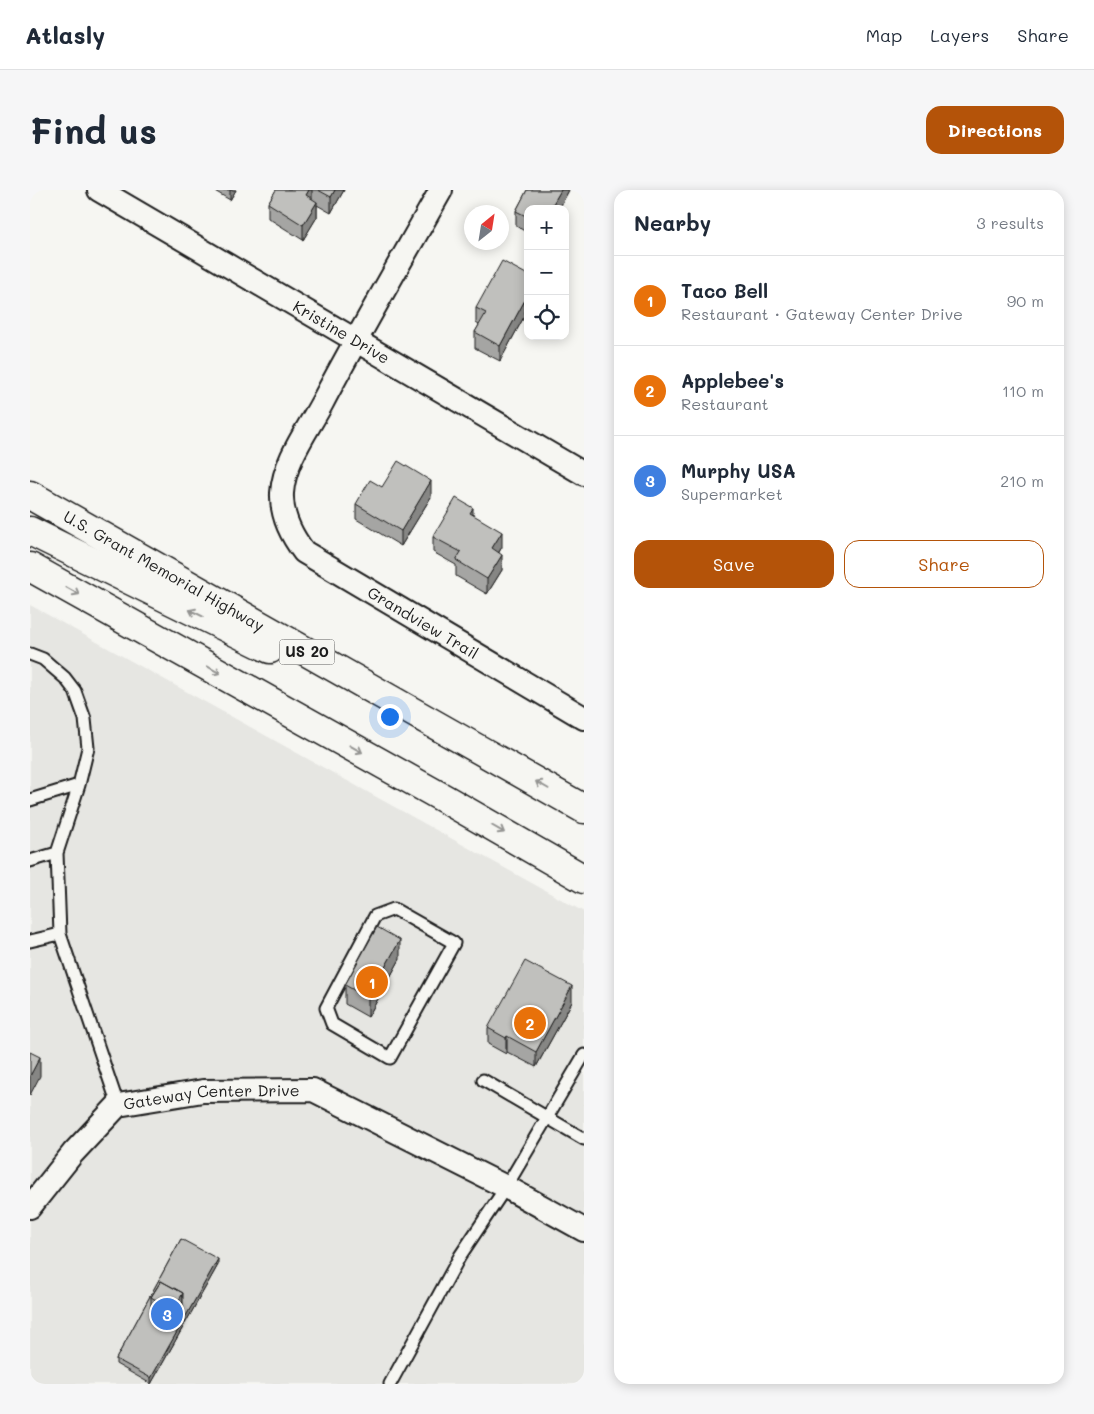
<!DOCTYPE html>
<html lang="en">
<head>
<meta charset="utf-8">
<style>
  :root { --surface:#fff; --page:#f6f6f7; --text:#1f2937; --muted:#747a83; --line:#e0e1e3; --accent:#b45309 }
  body { margin:0; font-family:Mali,sans-serif; background:var(--page); color:var(--text) }
  .controls { position:absolute; right:15px; top:15px; display:grid; overflow:hidden; border-radius:10px; box-shadow:0 2px 12px #0003 }
  .controls button { width:45px; height:45px; display:grid; place-items:center; padding:0; border:0; border-bottom:1px solid var(--line); background:var(--surface); color:var(--text); font:25px sans-serif }
  .compass { position:absolute; left:434px; top:15px; width:45px; height:45px; border-radius:50%; background:var(--surface); box-shadow:0 2px 12px #0003; rotate:30deg }
  .you { position:absolute; left:359px; top:526px; width:18px; height:18px; margin:-12px; border:4px solid #fff; border-radius:50%; background:#1a73e8; box-shadow:0 0 0 8px #1a73e833 }
  .badge { display:grid; place-items:center; width:32px; height:32px; border-radius:50%; background:var(--accent); color:#fff; font-size:16px; font-weight:700 }
  .pin { position:absolute; translate:-50% -50%; border:2px solid #fff; box-shadow:0 1px 5px #0006 }
  .list { margin:0; padding:0; list-style:none }
  h2 { display:flex; justify-content:space-between; align-items:center; height:65px; margin:0; padding:0 20px; font-size:21px }
  h2 small { font-size:16px; font-weight:400; color:var(--muted) }
  .list li { display:grid; grid-template-columns:32px 1fr auto; gap:15px; align-items:center; box-sizing:border-box; height:90px; padding:0 20px; border-top:1px solid var(--line) }
  .list b { display:block; font-size:19px; white-space:nowrap }
  .list p { margin:0; font-size:16px; white-space:nowrap; color:var(--muted) }
  .list em { font-size:16px; font-style:normal; color:var(--muted) }
  .actions { display:flex; gap:10px; padding:15px 20px }
  .actions a { flex:1; padding:11px 0; border:1px solid var(--accent); border-radius:15px; text-align:center; font-size:18px; color:var(--accent) }
  .actions .main { background:var(--accent); color:#fff }
  .icon { flex:none; width:28px; height:28px; fill:none; stroke:currentColor; stroke-width:2; stroke-linecap:round; stroke-linejoin:round }
  .map { position:relative; flex:none; width:554px; height:1194px; overflow:hidden; border-radius:15px }
  header { display:flex; align-items:center; gap:30px; box-sizing:border-box; height:70px; padding:0 25px; background:var(--surface); border-bottom:1px solid var(--line) }
  header strong { font-size:24px }
  nav { display:flex; gap:28px; margin-inline-start:auto; font-size:18px }
  .intro { display:flex; align-items:center; justify-content:space-between; box-sizing:border-box; height:120px; padding:0 30px }
  h1 { margin:0; font-size:35px }
  .button { padding:12px 22px; border-radius:15px; background:var(--accent); color:#fff; font-size:18px; font-weight:700 }
  main { display:flex; gap:30px; padding:0 30px }
  aside { flex:1; background:var(--surface); border-radius:15px; box-shadow:0 2px 12px #0003 }
  .map>svg:first-child { display:block }
  .built { fill:#e6e6e2 }
  .lines { fill:none; stroke-linecap:round; stroke-linejoin:round }
  .lane-casing { stroke:#1c1c1c; stroke-width:15 }
  .street-casing { stroke:#1c1c1c; stroke-width:26 }
  .primary-casing { stroke:#1c1c1c; stroke-width:31 }
  .lane { stroke:#f6f6f2; stroke-width:11 }
  .street { stroke:#f6f6f2; stroke-width:22 }
  .primary { stroke:#f6f6f2; stroke-width:28 }
  .wall { fill:#a5a5a3; stroke:#1c1c1c }
  .shaded-wall { fill:#868684; stroke:#1c1c1c }
  .building { fill:#c0c0bd; stroke:#1c1c1c; fill-rule:evenodd }
  .oneway { stroke:#949492 }
  .labels { text-anchor:middle; stroke-width:5; stroke-linejoin:round; paint-order:stroke }
  .shield { fill:#f6f6f2; stroke:#5d5d5c; stroke-width:1 }
  .shield-label { font-size:15px; font-weight:bold; fill:#1c1c1c }
  .street-label { font-size:16px; fill:#1c1c1c; stroke:#f6f6f2 }
</style>
</head>
<body>
<header>
<strong>Atlasly</strong>
<nav><a>Map</a><a>Layers</a><a>Share</a></nav>
</header>
<div class="intro"><h1>Find us</h1><a class="button">Directions</a></div>
<main>
<div class="map">
<svg width="554" height="1194" viewBox="0 0 554 1194">
  <rect width="100%" height="100%" fill="#f6f6f2"/>
  <filter id="ink" filterUnits="userSpaceOnUse"><feTurbulence type="fractalNoise" baseFrequency=".02" numOctaves="2"/><feDisplacementMap in="SourceGraphic" scale="10" xChannelSelector="R" yChannelSelector="G"/><feConvolveMatrix kernelMatrix="1 2 1 2 8 2 1 2 1" color-interpolation-filters="sRGB"/></filter>
  <g filter="url(#ink)">
    <!-- built -->
    <path class="built" d="M0,415L554,722V1194H0Z"/>
    <g class="lines">
      <defs>
        <path id="lane" d="M0,464L13,469L35,488L45,501L55,529L58,558L49,595L27,663L30,744L88,915
          M0,610L49,595
          M0,671L27,663
          M364,719L424,753L360,868L302,834L296,818L345,726Z
          M0,751L30,744
          M453,890L554,949
          M360,1194L430,1066L476,997L554,865"/>
        <g id="street">
          <path id="s1" d="M69,0L554,284"/>
          <path id="s2" d="M411,0C371,71 330,141 292,213C277,241 254,271 252,303C251,325 261,345 274,362L554,528"/>
          <path id="s3" d="M0,1017L43,963L88,915L173,901L283,900L476,997L554,1040"/>
        </g>
        <g id="primary">
          <path id="s4" d="M0,305L554,619"/>
          <path d="M0,341L240,459"/>
          <path d="M0,377L415,609L554,689"/>
        </g>
      </defs>
      <!-- lane casing -->
      <use href="#lane" class="lane-casing"/>
      <!-- street casing -->
      <use href="#street" class="street-casing"/>
      <!-- primary casing -->
      <use href="#primary" class="primary-casing"/>
      <!-- lane -->
      <use href="#lane" class="lane"/>
      <!-- street -->
      <use href="#street" class="street"/>
      <!-- primary -->
      <use href="#primary" class="primary"/>
    </g>
    <!-- wall -->
    <path class="wall" d="M183,0H206L200,10Z
      M246,0H314L301,23L287,15V27L273,50L238,28V13Z
      M497,0H539L529,19H498V43L486,36V21Z
      M498,85V127L495,125L470,171L445,158V142L449,135L446,133V118Z
      M352,297L401,307L371,356L326,329V314Z
      M443,325L472,357L469,362L472,380L457,404L426,386V375L403,362V347Z
      M370,769L338,827L315,814V795Z
      M542,812L506,877L477,862L476,864L458,854V838Z
      M151,1049L188,1075L121,1194L86,1174V1169Z"/>
    <!-- shaded-wall -->
    <path class="shaded-wall" d="M200,0H206L200,10Z
      M279,0H282V11L276,5Z
      M305,0H314L301,23V7Z
      M531,0H539L529,19H520Z
      M287,12V27L273,50V35Z
      M495,110V125L470,171V156Z
      M401,291V307L371,356V341Z
      M443,318V333L440,323Z
      M472,342V357L462,373V358Z
      M472,365V380L457,404V389Z
      M370,750V769L338,827V808Z
      M542,796V812L506,877V862Z
      M477,846V862L476,864V848Z
      M10,867V886L0,905V886Z
      M188,1069V1075L121,1194V1188Z
      M153,1103V1122L143,1139V1120Z"/>
    <!-- building -->
    <path class="building" d="M246,0H279L276,5L287,12L273,35L238,13Z
      M288,0H305L301,7Z
      M497,0H531L520,19H498V27L486,21Z
      M472,71L498,85V111L495,110L470,156L445,142L456,123L446,118Z
      M368,271L401,291L371,341L326,314L340,290L352,297Z
      M426,308L443,318L440,323L472,342L462,358L472,365L457,389L426,370L431,362L403,347Z
      M347,737L370,750L338,808L315,795Z
      M495,771L542,796L506,862L477,846L476,848L458,838Z
      M0,862L10,867L0,886Z
      M151,1049L188,1069L121,1188L86,1169ZM131,1091L153,1103V1117L143,1133L121,1121V1107Z
      M131,1091L153,1103L143,1120L121,1107Z"/>
    <!-- one-way arrows -->
    <defs><path id="oneway-shaft" d="M-6 0H5M1.5-3L5.5 0L1.5 3" fill="none" stroke-width="1.6" stroke-linecap="round" stroke-linejoin="round" transform="scale(1.25)"/></defs>
    <g class="oneway">
      <use href="#oneway-shaft" transform="translate(43 401) rotate(29)"/>
      <use href="#oneway-shaft" transform="translate(166 423) rotate(-154)"/>
      <use href="#oneway-shaft" transform="translate(184 480) rotate(29)"/>
      <use href="#oneway-shaft" transform="translate(326 559) rotate(29)"/>
      <use href="#oneway-shaft" transform="translate(512 595) rotate(-150)"/>
      <use href="#oneway-shaft" transform="translate(468 639) rotate(30)"/>
    </g>
  </g>
  <g class="labels">
    <!-- shield labels -->
    <rect class="shield" x="249.5" y="449.5" width="55" height="25" rx="4"/>
    <g class="shield-label">
      <text x="277" y="467">US 20</text>
    </g>
    <!-- street labels -->
    <g class="street-label">
      <text dy="6" stroke="none"><textPath href="#s1" startOffset="281">Kristine Drive</textPath></text>
      <text dy="6" stroke="none"><textPath href="#s4" startOffset="154">U.S. Grant Memorial Highway</textPath></text>
      <text dy="6" stroke="none"><textPath href="#s2" startOffset="546">Grandview Trail</textPath></text>
      <text dy="6" stroke="none"><textPath href="#s3" startOffset="229">Gateway Center Drive</textPath></text>
    </g>
  </g>
</svg>
<div class="controls">
<button>+</button>
<button>−</button>
<button><svg class="icon" aria-label="locate" viewBox="0 0 24 24"><circle cx="12" cy="12" r="6"/><path d="M12 2v4M12 18v4M2 12h4M18 12h4"/></svg></button>
</div>
<svg class="compass" viewBox="-18 -18 36 36"><path d="M0-13l5 13h-10z" fill="#e53935"/><path d="M0 13l5-13h-10z" fill="#747a83"/></svg>
<div class="you"></div>
<div class="pin badge" style="left:342px;top:792px;background:#e8710a">1</div>
<div class="pin badge" style="left:500px;top:833px;background:#e8710a">2</div>
<div class="pin badge" style="left:137px;top:1124px;background:#3f7fe0">3</div>
</div>
<aside>
<h2>Nearby<small>3 results</small></h2>
<ul class="list">
<li><span class="badge" style="background:#e8710a">1</span><div><b>Taco Bell</b><p>Restaurant · Gateway Center Drive</p></div><em>90 m</em></li>
<li><span class="badge" style="background:#e8710a">2</span><div><b>Applebee's</b><p>Restaurant</p></div><em>110 m</em></li>
<li><span class="badge" style="background:#3f7fe0">3</span><div><b>Murphy USA</b><p>Supermarket</p></div><em>210 m</em></li>
</ul>
<div class="actions"><a class="main">Save</a><a>Share</a></div>
</aside>
</main>
</body>
</html>
